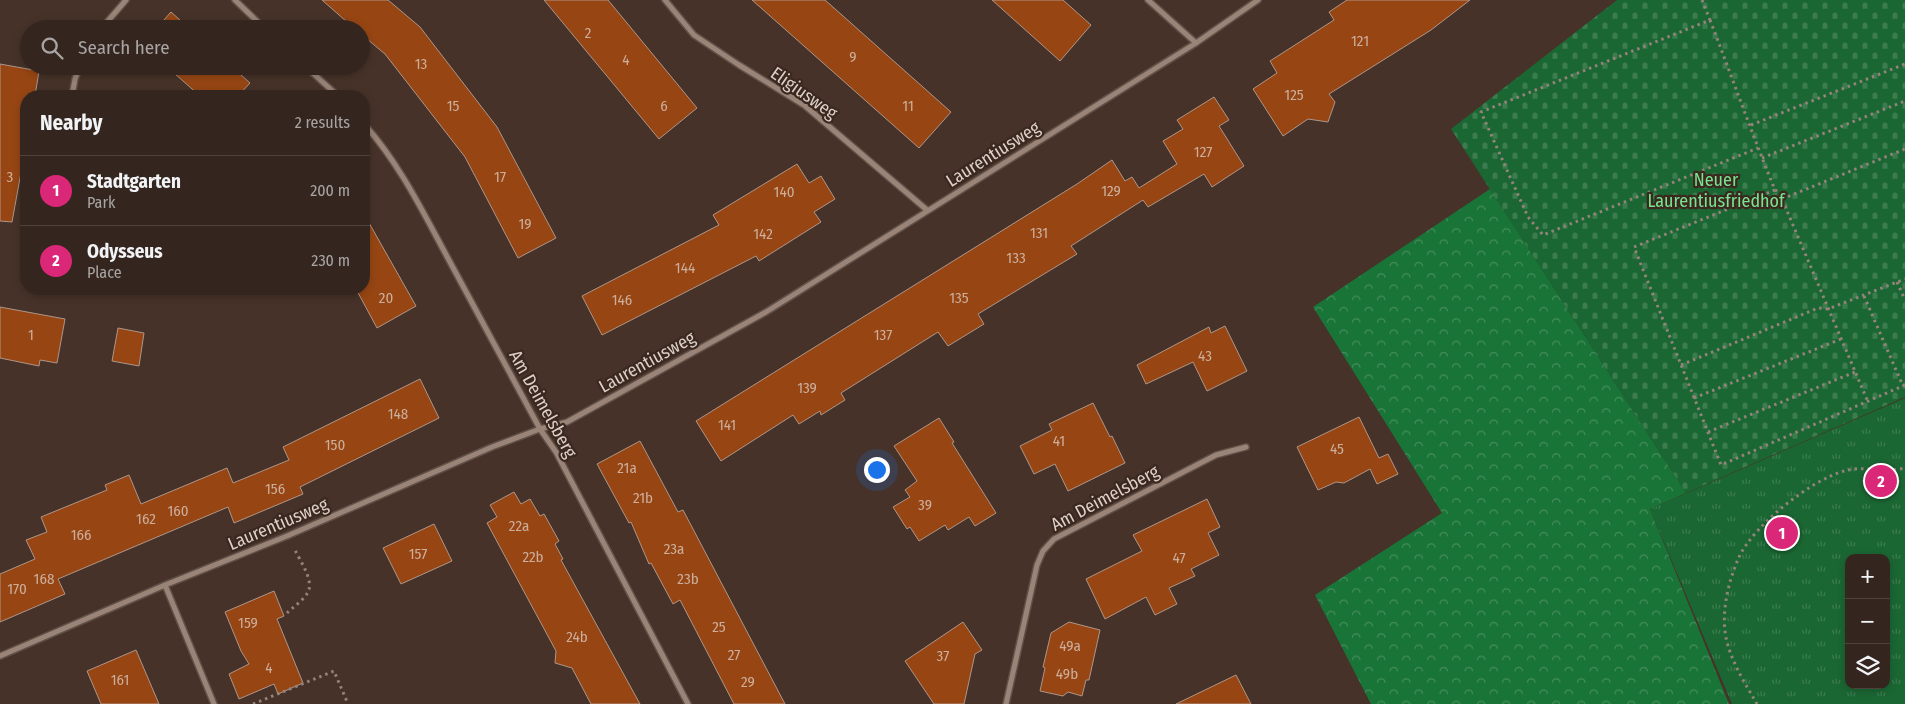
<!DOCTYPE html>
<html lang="en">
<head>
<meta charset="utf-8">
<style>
  :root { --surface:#34261e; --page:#3c2e27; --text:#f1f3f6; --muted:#a9a5a4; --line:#4e433c; --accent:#db2777 }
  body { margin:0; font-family:"Fira Sans Condensed",sans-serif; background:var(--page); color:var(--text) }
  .controls { position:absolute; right:15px; bottom:15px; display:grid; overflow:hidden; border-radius:10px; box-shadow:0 2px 8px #0003 }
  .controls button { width:45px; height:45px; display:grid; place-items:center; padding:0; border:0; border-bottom:1px solid var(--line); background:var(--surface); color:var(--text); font:25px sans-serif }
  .you { position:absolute; left:876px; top:469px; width:18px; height:18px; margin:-12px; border:4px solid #fff; border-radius:50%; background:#1a73e8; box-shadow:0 0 0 8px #1a73e833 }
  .badge { display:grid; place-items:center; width:32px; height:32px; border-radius:50%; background:var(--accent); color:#fff; font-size:16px; font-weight:700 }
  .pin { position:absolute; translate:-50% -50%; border:2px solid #fff; box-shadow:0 1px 5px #0006 }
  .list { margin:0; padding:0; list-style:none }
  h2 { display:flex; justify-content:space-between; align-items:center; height:65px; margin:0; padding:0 20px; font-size:21px }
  h2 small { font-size:16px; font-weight:400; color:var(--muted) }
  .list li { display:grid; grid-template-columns:32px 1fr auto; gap:15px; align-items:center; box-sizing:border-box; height:70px; padding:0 20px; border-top:1px solid var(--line) }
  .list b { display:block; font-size:19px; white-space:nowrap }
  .list p { margin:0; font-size:16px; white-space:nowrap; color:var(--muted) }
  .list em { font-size:16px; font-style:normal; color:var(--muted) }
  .icon { flex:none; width:28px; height:28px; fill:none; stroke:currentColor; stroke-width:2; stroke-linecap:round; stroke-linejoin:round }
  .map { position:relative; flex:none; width:1905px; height:704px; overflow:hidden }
  .search { position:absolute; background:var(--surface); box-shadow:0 2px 8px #0003; left:20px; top:20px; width:350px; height:55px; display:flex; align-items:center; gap:12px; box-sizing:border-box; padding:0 18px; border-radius:28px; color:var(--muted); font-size:19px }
  .panel { position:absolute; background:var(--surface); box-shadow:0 2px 8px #0003; left:20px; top:90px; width:350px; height:205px; border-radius:20px }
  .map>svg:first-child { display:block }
  .forest { fill:url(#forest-crowns) }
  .cemetery { fill:url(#cemetery-stones) }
  .park { fill:url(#park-tufts); fill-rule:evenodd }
  .building { fill:#974613; stroke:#ae968a }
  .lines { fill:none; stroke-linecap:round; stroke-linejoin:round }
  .street-casing { stroke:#605048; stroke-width:8 }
  .path { stroke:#94837b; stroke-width:3; stroke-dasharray:2.5 4; stroke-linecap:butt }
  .street { stroke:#9a8377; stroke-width:5 }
  .labels { text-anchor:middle; stroke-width:4.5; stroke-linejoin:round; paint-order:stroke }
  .number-label { font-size:15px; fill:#ccae9c }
  .street-label { font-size:18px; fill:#ddd0c9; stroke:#3b281e }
  .park-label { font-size:18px; fill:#77e491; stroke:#3b281e }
</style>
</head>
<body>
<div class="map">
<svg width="1905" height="704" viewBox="0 0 1905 704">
  <defs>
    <pattern id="forest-crowns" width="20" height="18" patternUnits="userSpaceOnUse" patternTransform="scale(1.25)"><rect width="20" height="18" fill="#197438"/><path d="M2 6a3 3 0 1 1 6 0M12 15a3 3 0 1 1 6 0" fill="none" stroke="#458d5d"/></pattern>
    <pattern id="cemetery-stones" width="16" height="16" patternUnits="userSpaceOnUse" patternTransform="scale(1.25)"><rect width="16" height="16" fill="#1b6733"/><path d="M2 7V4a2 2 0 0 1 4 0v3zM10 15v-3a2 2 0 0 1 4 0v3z" fill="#3c7c4f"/></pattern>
    <pattern id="park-tufts" width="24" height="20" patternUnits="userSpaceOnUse" patternTransform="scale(1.25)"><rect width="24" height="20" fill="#1b6733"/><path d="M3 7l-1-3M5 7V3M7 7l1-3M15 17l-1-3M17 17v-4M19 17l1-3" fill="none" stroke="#3c7c4f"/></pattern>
  </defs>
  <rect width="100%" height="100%" fill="#463228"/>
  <!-- forest -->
  <path class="forest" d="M1490,189L1686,493L1650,509L1729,704H1371L1315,595L1442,513L1313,307Z"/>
  <!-- cemetery -->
  <path class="cemetery" d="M1617,0H1905V397L1686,493L1451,129Z"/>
  <!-- park -->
  <path class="park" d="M1905,398V704H1732L1650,509ZM1849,558H1886V685H1849Z"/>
  <!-- building -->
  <path class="building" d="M322,0H388L420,27L497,127L556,238L518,258L465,157L385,54L361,34V29H355Z
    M544,0H608L697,108L659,139Z
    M752,0H825L951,112L919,148Z
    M992,0H1063L1091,25L1060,61Z
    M1347,0H1470L1431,30L1329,94L1335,102L1328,122L1308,119L1283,136L1253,89L1277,73L1270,61L1334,20L1329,12Z
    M171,12L190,29H156Z
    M0,64L39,71L35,96H26V145L12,222L0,221Z
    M166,66H231L250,83L238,96H200Z
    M1214,97L1229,120L1219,126L1244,166L1212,187L1204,174L1148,207L1143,200L1071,246L1077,254L978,314L984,324L948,346L938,332L841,393L845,400L821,415L820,411L799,424L793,415L721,461L696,421L1077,184L1112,160L1125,181L1132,177L1139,188L1177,164L1163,141L1183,129L1177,120Z
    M797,164L809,183L821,176L835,199L814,212L821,222L759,261L756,256L602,335L582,296L719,225L713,215Z
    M364,214L416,306L377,328L356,289H364Z
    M0,307L65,319L57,363L40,360L39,366L0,358Z
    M1225,326L1247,371L1207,391L1193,362L1146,384L1137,365L1209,327L1211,333Z
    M118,328L144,333L139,366L112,361Z
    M420,379L439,418L300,487L303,494L234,523L228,507L58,579L65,594L0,622V574L35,559L26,540L47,532L41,517L107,490L105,485L129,475L141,504L227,468L233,483L289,460L283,447Z
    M1093,403L1110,437L1112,436L1125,463L1068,491L1055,464L1034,474L1020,446L1052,430L1049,424Z
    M1359,417L1379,458L1388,454L1398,474L1377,484L1370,469L1344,483L1336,482L1318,490L1297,447Z
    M939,418L954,442L952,443L996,513L975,526L969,517L948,530L945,525L919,541L910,527L907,529L893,507L910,497L905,490L917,481L894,446Z
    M640,441L678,512L683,510L785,704H734L680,600L673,604L651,563L649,564L631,522L629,523L597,464Z
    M514,492L521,504L530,499L540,516L544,514L559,541L555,544L563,559L561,560L640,704H591L572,668L555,663L556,651L487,523L497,517L490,505Z
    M1207,499L1220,527L1208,533L1219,555L1191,569L1195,576L1169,588L1177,604L1155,615L1146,597L1105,619L1086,579L1142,551L1133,535Z
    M434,524L452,561L401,584L383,548Z
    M274,591L284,616L277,619L303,683L278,694L274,684L239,699L229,674L249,664L241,651L225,612Z
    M963,622L982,650L975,654L964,704H934L905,661Z
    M1069,622L1100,630L1089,680H1086L1082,696L1068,692L1063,696L1040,691L1045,668L1043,667L1051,633Z
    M136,650L159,704H101L87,671Z
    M1236,675L1251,704H1176Z"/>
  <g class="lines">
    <defs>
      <path id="street" d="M235,0L265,29
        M665,0L694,35L739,65L804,105L927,210
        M1148,0L1196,43
        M101,29L126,0
        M305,66L338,96
        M72,96L75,79L80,66
        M364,124C400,164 424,214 450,262C480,318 510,373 540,429L556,452L688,704
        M165,585L214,704
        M0,656L165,585L287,536L492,447L540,429L567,422L766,312L1196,43L1258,0
        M1006,704L1037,565L1043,551L1054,539L1216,455L1246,447"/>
    </defs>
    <!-- street casing -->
    <use href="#street" class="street-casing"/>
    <!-- path -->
    <path class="path" d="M1702,0L1710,20L1481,112L1528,217L1543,235L1758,148
      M1710,20C1732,77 1752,134 1775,190L1779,192L1782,199L1868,402
      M1751,125L1905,64
      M1762,158L1905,101
      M1775,190L1634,247L1721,465L1905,385
      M1782,199L1905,149
      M1897,282L1905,300
      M1864,296L1903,386
      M1681,365L1818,308L1828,309L1905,279
      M1694,398L1841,339
      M1708,432L1855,372
      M287,613C293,607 304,600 308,592C314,580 300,561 295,550
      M253,704L334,671L348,704
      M1757,704C1746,685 1733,665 1727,642C1720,615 1728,582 1739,557C1754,525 1811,480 1844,471C1863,465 1886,473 1905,468"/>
    <!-- street -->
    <use href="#street" class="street"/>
  </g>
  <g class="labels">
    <!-- number labels -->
    <g class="number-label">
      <text x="588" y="38">2</text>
      <text x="1360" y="46">121</text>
      <text x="853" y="62">9</text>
      <text x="626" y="65">4</text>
      <text x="421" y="69">13</text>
      <text x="1294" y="100">125</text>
      <text x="453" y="111">15</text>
      <text x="664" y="111">6</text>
      <text x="908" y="111">11</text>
      <text x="1203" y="157">127</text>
      <text x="10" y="182">3</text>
      <text x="500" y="182">17</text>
      <text x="1111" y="196">129</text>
      <text x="784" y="197">140</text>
      <text x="525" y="229">19</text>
      <text x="1039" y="238">131</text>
      <text x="763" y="239">142</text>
      <text x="1016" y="263">133</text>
      <text x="685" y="273">144</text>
      <text x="386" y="303">20</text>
      <text x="959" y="303">135</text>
      <text x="622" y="305">146</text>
      <text x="31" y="340">1</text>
      <text x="883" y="340">137</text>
      <text x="1205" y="361">43</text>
      <text x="807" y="393">139</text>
      <text x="398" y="419">148</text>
      <text x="727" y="430">141</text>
      <text x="1059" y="446">41</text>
      <text x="335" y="450">150</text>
      <text x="1337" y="454">45</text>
      <text x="627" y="473">21a</text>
      <text x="275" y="494">156</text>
      <text x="643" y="503">21b</text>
      <text x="925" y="510">39</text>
      <text x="178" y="516">160</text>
      <text x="146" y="524">162</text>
      <text x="519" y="531">22a</text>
      <text x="81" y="540">166</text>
      <text x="674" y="554">23a</text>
      <text x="418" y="559">157</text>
      <text x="533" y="562">22b</text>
      <text x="1179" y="563">47</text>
      <text x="44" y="584">168</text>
      <text x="688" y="584">23b</text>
      <text x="17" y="594">170</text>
      <text x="248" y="628">159</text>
      <text x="719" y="632">25</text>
      <text x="577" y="642">24b</text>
      <text x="1070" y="651">49a</text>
      <text x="734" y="660">27</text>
      <text x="943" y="661">37</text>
      <text x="269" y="673">4</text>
      <text x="1067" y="679">49b</text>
      <text x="120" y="685">161</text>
      <text x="748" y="687">29</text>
    </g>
    <!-- street labels -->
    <g class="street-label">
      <text transform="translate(804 93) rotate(35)" y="6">Eligiusweg</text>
      <text transform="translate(993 154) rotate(-32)" y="6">Laurentiusweg</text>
      <text transform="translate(647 362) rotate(-29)" y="6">Laurentiusweg</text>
      <text transform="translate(543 404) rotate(61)" y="6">Am Deimelsberg</text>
      <text transform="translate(1105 498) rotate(-28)" y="6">Am Deimelsberg</text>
      <text transform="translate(278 524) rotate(-23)" y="6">Laurentiusweg</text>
    </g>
    <!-- park labels -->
    <g class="park-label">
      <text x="1716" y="186">Neuer<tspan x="1716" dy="21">Laurentiusfriedhof</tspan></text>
    </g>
  </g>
</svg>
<div class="controls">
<button>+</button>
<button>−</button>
<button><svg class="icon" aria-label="layers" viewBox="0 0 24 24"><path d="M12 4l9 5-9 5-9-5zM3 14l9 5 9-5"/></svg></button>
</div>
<div class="you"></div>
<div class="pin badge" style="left:1782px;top:533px">1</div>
<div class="pin badge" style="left:1881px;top:481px">2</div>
<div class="search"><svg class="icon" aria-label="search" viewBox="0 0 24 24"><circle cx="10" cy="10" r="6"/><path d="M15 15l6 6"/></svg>Search here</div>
<section class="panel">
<h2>Nearby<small>2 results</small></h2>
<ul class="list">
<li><span class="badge">1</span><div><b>Stadtgarten</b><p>Park</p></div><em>200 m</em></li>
<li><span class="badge">2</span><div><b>Odysseus</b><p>Place</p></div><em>230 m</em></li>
</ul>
</section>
</div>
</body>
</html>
